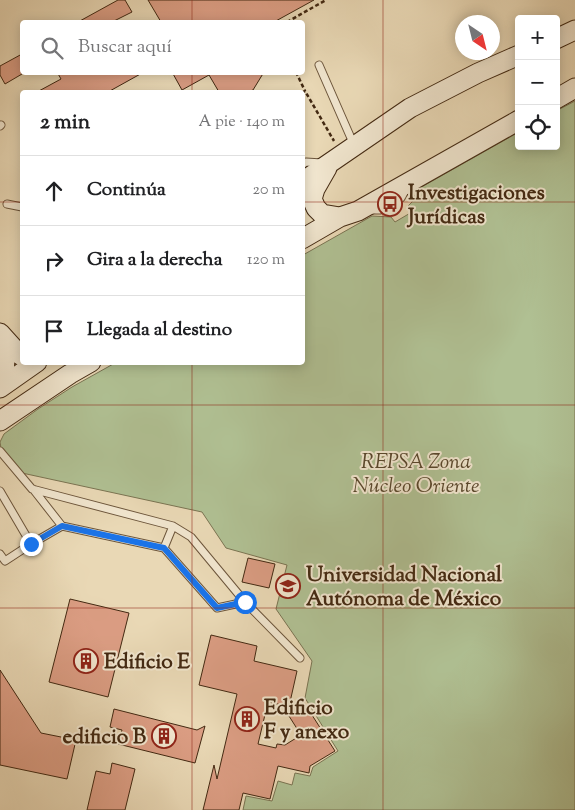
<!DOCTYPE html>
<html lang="es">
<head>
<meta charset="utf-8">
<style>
  :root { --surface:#fff; --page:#f6f6f6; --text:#202124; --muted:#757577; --line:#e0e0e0 }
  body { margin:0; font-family:"Sorts Mill Goudy",serif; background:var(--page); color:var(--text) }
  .controls { position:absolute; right:15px; top:15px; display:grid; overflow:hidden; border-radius:5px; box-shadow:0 2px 12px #0003 }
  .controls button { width:45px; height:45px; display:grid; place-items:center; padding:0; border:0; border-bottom:1px solid var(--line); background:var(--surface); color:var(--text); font:25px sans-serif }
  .compass { position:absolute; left:455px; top:15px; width:45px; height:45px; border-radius:50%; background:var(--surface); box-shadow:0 2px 12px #0003; rotate:145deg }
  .stop { position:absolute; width:15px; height:15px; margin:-11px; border:4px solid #1a73e8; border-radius:50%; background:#fff }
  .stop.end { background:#1a73e8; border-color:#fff; box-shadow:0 1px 5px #0008 }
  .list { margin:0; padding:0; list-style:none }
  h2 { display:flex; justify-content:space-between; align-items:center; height:65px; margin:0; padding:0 20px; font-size:21px }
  h2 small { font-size:16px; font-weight:400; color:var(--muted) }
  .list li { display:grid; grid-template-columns:32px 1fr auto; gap:15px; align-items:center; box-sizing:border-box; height:70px; padding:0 20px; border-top:1px solid var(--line) }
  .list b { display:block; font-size:19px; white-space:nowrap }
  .list em { font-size:16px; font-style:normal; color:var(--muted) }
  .icon { flex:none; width:28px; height:28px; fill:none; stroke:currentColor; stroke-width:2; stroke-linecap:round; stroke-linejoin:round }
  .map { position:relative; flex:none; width:575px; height:810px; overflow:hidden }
  .search { position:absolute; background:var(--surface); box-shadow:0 2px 12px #0003; left:20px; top:20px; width:285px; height:55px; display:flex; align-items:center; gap:12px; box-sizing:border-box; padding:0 18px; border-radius:5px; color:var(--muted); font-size:19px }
  .panel { position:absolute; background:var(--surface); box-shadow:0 2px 12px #0003; left:20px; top:90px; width:285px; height:275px; border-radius:5px }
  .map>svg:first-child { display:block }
  .green { fill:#b0c093; stroke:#7a7452 }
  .building { fill:#db9d83; stroke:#432912; fill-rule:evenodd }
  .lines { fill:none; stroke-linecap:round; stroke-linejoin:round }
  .lane-casing { stroke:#6c553b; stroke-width:9 }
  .secondary-casing { stroke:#432912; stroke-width:21 }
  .path { stroke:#432912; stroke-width:2.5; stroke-dasharray:4 2.5; stroke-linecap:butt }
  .lane { stroke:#f1e6cf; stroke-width:7 }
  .secondary { stroke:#f1e6cf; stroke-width:19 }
  .route { stroke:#1a73e8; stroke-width:6 }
  .grid { fill:none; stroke:#8f2418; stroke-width:1; stroke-opacity:0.55 }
  .labels { text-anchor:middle; stroke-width:4; stroke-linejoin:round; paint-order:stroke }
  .poi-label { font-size:21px; font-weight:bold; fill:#432912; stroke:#f1e6cf; text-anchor:start }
  .park-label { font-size:21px; font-style:italic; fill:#59472c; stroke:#f1e6cf }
</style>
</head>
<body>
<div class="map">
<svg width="575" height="810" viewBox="0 0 575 810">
  <rect width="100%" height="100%" fill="#e9d8b5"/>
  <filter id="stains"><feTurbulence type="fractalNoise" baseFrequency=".004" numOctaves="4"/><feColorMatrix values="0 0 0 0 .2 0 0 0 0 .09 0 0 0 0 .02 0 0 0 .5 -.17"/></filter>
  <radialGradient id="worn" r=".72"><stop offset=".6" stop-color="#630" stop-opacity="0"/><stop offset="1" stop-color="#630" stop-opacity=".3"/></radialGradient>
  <!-- green -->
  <path class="green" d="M575,101V810H243L246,796L272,801L278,781L292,785L295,773L310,776L313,767L338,751L305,698L312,661L276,609L287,565L226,548L202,512L22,473L1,448L0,442L4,434L8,431L38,409L72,387L115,363L302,362L303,255L372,216L391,217L395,222L412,212L408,206L412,202L418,189L519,132V146H556V111Z"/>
  <!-- building -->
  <path class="building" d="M118,0H125L132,12L112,22H78Z
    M148,0H314L274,22H161Z
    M22,54V74L5,84L0,75V66Z
    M57,72H144L108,92H37L61,79Z
    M172,72H264L253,90L248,92H219L209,75L182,90Z
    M248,558L275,564L269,588L242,582Z
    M70,599L129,613L108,697L49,682Z
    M211,635L257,646L254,661L297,671L288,711L303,701L335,751L310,766L309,773L278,766L270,799L243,793L239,810H203L214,765L217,779L237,694L199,685ZM268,702L282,705L301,735L285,745L277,744L276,748L258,744Z
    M0,670L41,733L76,740L67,779L0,765Z
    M114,709L197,730L205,726L195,763L118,744L122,730L110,727Z
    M112,763L135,769L125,810H87L96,771L110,774Z"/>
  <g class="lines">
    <defs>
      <path id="lane" d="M319,65L354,145
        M0,126L1,125
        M302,165L306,162L322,163
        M7,204L22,207
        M371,210H380L401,198L405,191
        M0,451L32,489L173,526L191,537L245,602L300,658
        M33,489L62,526
        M0,491L31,544
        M164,548L173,526
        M0,554L5,561L31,544L62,526L164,548L217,608L245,602"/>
      <path id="secondary" d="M556,39L575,30
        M556,99L575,88
        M327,168L315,189L312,199L316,208L322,214L340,217
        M302,182L410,108L478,73L519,55
        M302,239L340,217L358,211L519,120
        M0,333L19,354L22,356
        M0,343C3,350 6,361 4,369C3,375 2,380 2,386
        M0,388L37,362
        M0,421L70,374L91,362"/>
    </defs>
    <!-- lane casing -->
    <use href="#lane" class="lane-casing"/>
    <!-- secondary casing -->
    <use href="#secondary" class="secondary-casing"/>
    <!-- path -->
    <path class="path" d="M287,22L326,0
      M296,72L305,91
      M302,93L305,91L334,141"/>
    <!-- lane -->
    <use href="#lane" class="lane"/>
    <!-- secondary -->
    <use href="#secondary" class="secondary"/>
  </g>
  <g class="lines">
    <!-- route -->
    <path class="route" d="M31,544L62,526L164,548L217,608L245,602"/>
  </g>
  <!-- grid -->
  <path class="grid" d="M192,0V22M383,0V810M192,72V92M0,202H22M302,202H575M192,362V810M0,405H575M0,608H575"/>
  <!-- icons -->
  <defs>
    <symbol id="bus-ring" viewBox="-11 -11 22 22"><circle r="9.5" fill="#f1e6cf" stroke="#8f2418" stroke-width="1.5"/><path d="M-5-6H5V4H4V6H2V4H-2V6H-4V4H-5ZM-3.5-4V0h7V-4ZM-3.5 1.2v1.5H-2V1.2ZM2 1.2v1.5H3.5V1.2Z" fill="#8f2418"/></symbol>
    <symbol id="university-ring" viewBox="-11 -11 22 22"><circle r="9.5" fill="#f1e6cf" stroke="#8f2418" stroke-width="1.5"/><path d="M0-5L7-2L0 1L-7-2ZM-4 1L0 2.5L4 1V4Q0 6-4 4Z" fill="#8f2418"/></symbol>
    <symbol id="building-ring" viewBox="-11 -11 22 22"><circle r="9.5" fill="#f1e6cf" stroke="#8f2418" stroke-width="1.5"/><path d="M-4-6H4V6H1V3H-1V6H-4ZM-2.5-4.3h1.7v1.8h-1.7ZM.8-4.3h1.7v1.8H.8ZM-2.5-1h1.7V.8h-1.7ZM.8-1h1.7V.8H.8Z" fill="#8f2418"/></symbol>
  </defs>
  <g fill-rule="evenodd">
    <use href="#bus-ring" x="376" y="190" width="28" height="28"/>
    <use href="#university-ring" x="274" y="572" width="28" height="28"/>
    <use href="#building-ring" x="72" y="647" width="28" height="28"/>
    <use href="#building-ring" x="233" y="705" width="28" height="28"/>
    <use href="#building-ring" x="150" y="722" width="28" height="28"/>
  </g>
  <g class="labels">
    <!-- poi labels -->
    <g class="poi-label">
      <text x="408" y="199">Investigaciones<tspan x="408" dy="24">Jurídicas</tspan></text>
      <text x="306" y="581">Universidad Nacional<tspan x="306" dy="24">Autónoma de México</tspan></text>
      <text x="104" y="668">Edificio E</text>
      <text x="264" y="714">Edificio<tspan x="264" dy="24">F y anexo</tspan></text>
      <text x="146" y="743" text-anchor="end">edificio B</text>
    </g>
    <!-- park labels -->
    <g class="park-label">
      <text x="416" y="468">REPSA Zona<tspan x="416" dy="24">Núcleo Oriente</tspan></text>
    </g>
  </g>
  <rect width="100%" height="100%" filter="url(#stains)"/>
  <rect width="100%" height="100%" fill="url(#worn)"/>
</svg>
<div class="controls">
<button>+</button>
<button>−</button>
<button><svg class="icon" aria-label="locate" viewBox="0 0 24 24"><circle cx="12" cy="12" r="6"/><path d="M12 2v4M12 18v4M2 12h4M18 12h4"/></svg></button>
</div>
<svg class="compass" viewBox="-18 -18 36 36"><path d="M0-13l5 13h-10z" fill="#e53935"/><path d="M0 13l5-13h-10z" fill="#757577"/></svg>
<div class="stop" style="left:245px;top:602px"></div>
<div class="stop end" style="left:31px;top:544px"></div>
<div class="search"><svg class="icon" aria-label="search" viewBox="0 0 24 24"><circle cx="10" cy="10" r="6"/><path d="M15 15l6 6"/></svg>Buscar aquí</div>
<section class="panel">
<h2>2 min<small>A pie · 140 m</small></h2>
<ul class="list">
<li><svg class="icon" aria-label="ahead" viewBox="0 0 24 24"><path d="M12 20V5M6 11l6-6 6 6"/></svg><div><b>Continúa</b></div><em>20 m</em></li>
<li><svg class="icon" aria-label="right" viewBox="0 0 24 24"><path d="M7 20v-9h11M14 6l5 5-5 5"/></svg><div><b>Gira a la derecha</b></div><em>120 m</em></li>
<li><svg class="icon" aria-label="arrive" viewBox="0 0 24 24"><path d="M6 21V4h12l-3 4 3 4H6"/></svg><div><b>Llegada al destino</b></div></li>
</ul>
</section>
</div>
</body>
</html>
